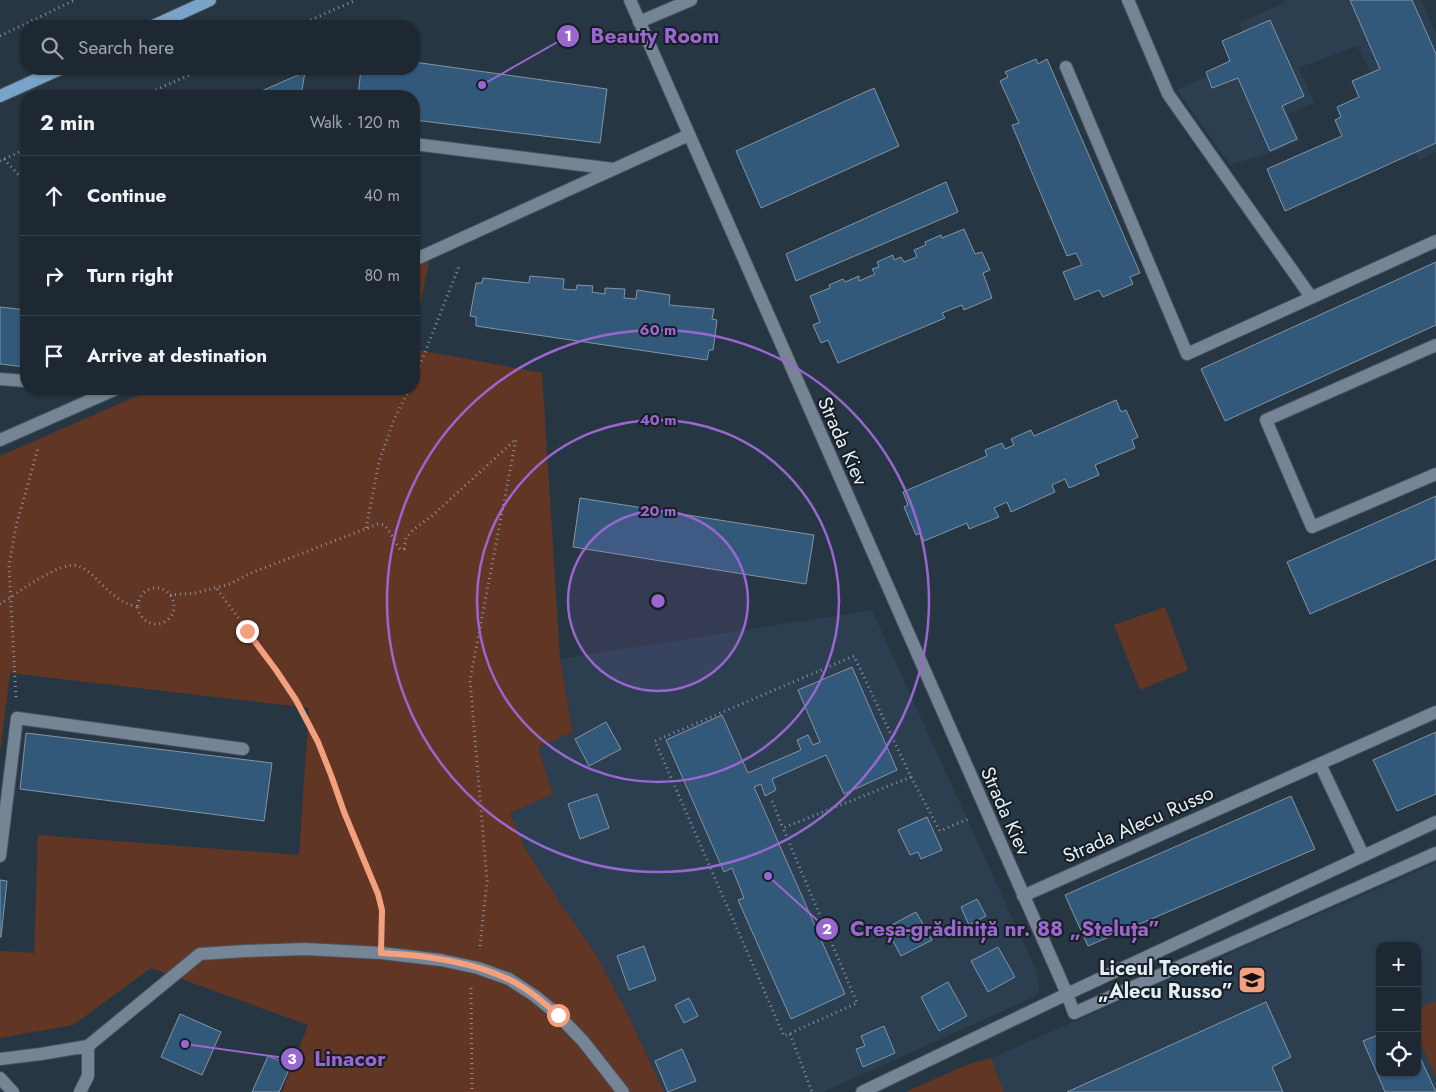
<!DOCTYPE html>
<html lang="en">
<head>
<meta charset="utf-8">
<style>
  :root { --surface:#1d2832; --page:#25303a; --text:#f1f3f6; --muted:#a0a6ac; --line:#3b444d }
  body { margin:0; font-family:Jost,sans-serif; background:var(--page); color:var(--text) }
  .controls { position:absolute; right:15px; bottom:15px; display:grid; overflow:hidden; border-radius:10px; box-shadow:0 1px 4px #0004 }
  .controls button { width:45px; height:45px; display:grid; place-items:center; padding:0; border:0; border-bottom:1px solid var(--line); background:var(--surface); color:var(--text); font:25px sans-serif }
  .stop { position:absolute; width:15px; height:15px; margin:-11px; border:4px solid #f2a07e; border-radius:50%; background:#fff }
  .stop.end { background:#f2a07e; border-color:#fff; box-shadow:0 1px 5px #0008 }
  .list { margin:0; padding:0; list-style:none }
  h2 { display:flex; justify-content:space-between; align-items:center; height:65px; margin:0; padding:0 20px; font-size:21px }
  h2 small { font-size:16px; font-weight:400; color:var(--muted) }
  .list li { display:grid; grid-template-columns:32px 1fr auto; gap:15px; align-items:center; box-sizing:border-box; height:80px; padding:0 20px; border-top:1px solid var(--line) }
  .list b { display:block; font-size:19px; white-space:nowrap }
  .list em { font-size:16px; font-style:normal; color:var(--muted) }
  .icon { flex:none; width:28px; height:28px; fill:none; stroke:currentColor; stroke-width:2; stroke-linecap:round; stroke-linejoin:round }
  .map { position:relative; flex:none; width:1436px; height:1092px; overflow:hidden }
  .search { position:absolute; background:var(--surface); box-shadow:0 1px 4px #0004; left:20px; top:20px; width:400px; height:55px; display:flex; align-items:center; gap:12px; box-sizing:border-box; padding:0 18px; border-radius:20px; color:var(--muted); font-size:19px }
  .panel { position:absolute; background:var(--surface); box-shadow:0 1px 4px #0004; left:20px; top:90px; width:400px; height:305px; border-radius:20px }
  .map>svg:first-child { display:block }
  .built { fill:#2b3f51; fill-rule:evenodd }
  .green { fill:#623624 }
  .building { fill:#33597a; stroke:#8495a4 }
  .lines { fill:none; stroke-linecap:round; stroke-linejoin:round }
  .lane-casing { stroke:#47535e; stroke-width:14 }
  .street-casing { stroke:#47535e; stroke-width:14 }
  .primary-casing { stroke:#47535e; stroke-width:14 }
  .path { stroke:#86929d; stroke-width:3; stroke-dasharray:1 4; stroke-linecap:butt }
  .lane { stroke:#758595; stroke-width:12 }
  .street { stroke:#758595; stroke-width:12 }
  .primary { stroke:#79a3c9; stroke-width:12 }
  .route { stroke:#f2a07e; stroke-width:6 }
  .ring { fill:none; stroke:#9a66cf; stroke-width:2.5 }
  .labels { text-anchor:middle; stroke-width:4; stroke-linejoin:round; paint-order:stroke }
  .street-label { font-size:20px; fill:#e3edf5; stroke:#161d23 }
  .poi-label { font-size:20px; font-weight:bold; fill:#e3edf5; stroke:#161d23; text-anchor:end }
  .centre { fill:#9a66cf; stroke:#161d23; stroke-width:2.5 }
  .ring-label { font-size:15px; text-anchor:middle; font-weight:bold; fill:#9a66cf; stroke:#161d23; stroke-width:4; stroke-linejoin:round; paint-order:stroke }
  .leader { fill:none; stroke:#9a66cf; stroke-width:2 }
  .callout-dot { fill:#9a66cf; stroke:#161d23; stroke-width:2 }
  .mark-label { font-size:15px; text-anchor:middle; font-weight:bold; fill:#fff }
  .callout-label { font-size:21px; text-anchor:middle; font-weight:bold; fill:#9a66cf; stroke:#161d23; stroke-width:4; stroke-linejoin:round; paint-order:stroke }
</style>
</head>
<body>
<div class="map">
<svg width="1436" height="1092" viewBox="0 0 1436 1092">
  <rect width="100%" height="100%" fill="#273643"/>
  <!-- built -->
  <path class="built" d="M1285,0H1421L1436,34V152L1419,160L1380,69L1371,73L1357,46L1299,68L1314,103L1293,112L1288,113L1300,141L1273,152L1230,165L1177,90L1234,63L1244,34L1239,23L1286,2Z
    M872,610L1036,970L1040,989L1034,997L823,1092H664L627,1013L595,953L560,903L525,848L510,812L553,794L538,747L573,731L560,659Z
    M1436,863V1092H1004L991,1058ZM1380,946H1417V1073H1380Z"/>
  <!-- green -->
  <path class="green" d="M430,257L414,336V266Z
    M414,349L542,373L560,659L573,732L538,747L553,794L510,813L525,848L560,903L595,953L627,1013L664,1092H282L308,1025L151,968L73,1025L0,1038V951L34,953L38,835L299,855L309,708L10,673L0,753V456L153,389H414Z
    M1165,607L1188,670L1140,690L1114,625Z
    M1436,1001V1077L1417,1035V1009Z
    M991,1058L1004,1092H905L969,1064Z"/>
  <!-- building -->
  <path class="building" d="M1350,0H1412L1436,54V143L1285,211L1267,169L1342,136L1335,120L1341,117L1337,107L1359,97L1352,81L1380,69Z
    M1270,20L1304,96L1282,106L1297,139L1270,151L1238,78L1212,88L1206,72L1230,61L1222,41Z
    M1036,59L1038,64L1047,59L1140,273L1130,277L1133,284L1103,297L1099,290L1075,300L1063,272L1082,265L1076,253L1067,256L1012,125L1019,123L1000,81L1008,77L1005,72Z
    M414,62L607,89L600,143L414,120V96H358L361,69H414Z
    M305,72L301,96H250Z
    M874,88L899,146L761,208L736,151Z
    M946,182L958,212L796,281L786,254Z
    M964,229L975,254L982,252L990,270L983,273L992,298L964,310L962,305L942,313L945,318L838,363L828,340L821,343L813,325L820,322L810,296L830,288L829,285L843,279L845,282L859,276V281L875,274L872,269L879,267L877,262L893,255L894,260L901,257L904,262L917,257L914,250L926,245L925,242L941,235L942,238Z
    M1436,262V325L1225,421L1201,369Z
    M530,276L564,279L563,289L576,290L577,285L593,286L592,292L605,294V288L625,289L624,298L636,299L637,290L670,295L669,305L714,309L712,319L717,320L713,350H709L707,360L476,326V317L470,316L476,283H482L483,278L529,283Z
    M0,307L26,310V367L0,364Z
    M1116,400L1121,412L1126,410L1138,437L1132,440L1135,448L1095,465L1099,475L1069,488L1065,479L1052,485L1055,492L1011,512L1007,502L994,508L999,517L969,529L967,523L924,541L920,533L916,535L904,507L908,505L903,492L987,456L985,450L1002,443L1005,449L1014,445L1011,439L1031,430L1034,436Z
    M1436,496V559L1310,614L1287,562Z
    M580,498L814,535L806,584L573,547Z
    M852,667L897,770L844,794L826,755L772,779L776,790L765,796L761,784L754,787L845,994L791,1019L738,900L744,898L732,868L724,872L666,740L722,715L748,773L801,750L797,740L808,735L813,745L820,742L798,690Z
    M606,722L621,749L589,766L575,739Z
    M1436,732V794L1397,811L1373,760Z
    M26,733L272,763L264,821L20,789Z
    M597,794L609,828L580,839L568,804Z
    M1291,796L1315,849L1088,946L1065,895Z
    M927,817L942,850L921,859L918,852L910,855L898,830Z
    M0,880L7,881L1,937H0Z
    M977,899L986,916L969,925L961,907Z
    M916,912L932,940L901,956L886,928Z
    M644,946L656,980L629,990L617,956Z
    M998,947L1015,977L988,992L971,961Z
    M948,982L967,1016L939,1031L921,997Z
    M689,998L698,1016L684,1023L675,1005Z
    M1266,1002L1291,1057L1272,1067L1283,1092H1067Z
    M180,1014L221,1032L202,1075L161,1057Z
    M884,1026L895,1053L863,1067L856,1049L865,1046L861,1036Z
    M1380,1034V1073H1417V1051L1436,1092H1385L1363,1041Z
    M682,1049L696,1081L668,1092L655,1061Z
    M268,1056L291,1065L279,1092H252Z"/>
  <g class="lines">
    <defs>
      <path id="lane" d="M1128,0L1168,94L1311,297
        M639,22L691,0
        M1066,67L1187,354L1436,241
        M414,144L613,169
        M414,260L689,135
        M1436,345L1266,420L1312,527L1436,474
        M0,379L26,381
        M85,389L104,394
        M0,440L116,389
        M1320,764L1363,855
        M1436,822L1067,994L1074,1013L1436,853
        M0,856L17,718L243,749
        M0,1059L41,1054L88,1046L200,954L245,951L305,949L381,953L441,960L478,968L509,979L535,996L558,1015L583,1041L623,1092
        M0,1078L13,1092
        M80,1092L88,1076V1046"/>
      <path id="street" d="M630,0L1067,994L862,1092
        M1023,896L1436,712"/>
      <path id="primary" d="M153,26L210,0
        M0,96L60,69"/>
    </defs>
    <!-- lane casing -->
    <use href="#lane" class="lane-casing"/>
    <!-- street casing -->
    <use href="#street" class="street-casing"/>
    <!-- primary casing -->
    <use href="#primary" class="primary-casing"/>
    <!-- path -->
    <path class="path" d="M297,26L356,0
      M0,36L75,0
      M142,96L203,69
      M4,159L26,183
      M0,161L26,149
      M414,380L460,264
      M366,528L379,462L393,422L409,389
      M138 606a18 18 0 1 1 36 0a18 18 0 1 1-36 0Z
      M217,589C253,638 291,686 317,742C330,767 336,794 347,820C358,847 377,881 381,909C382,917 381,925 381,932
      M170,595L195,593L230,584L251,573L378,524L384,525C391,532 394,541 400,549H404L406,538L413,530L434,514L516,439
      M0,604C17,594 60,560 78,566C87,569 94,576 100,583C112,594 122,604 138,607
      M16,697L9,566L16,526L38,448
      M911,777L783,828L857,1003L784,1036L655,741L854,656L911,777L940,831L968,819
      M772,801L783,828
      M480,946L487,881L470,680L516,439
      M471,988L472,1092
      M790,1034L812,1092"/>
    <!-- lane -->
    <use href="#lane" class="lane"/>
    <!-- street -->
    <use href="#street" class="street"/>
    <!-- primary -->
    <use href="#primary" class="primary"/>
  </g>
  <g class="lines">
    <!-- route -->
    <path class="route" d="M247,631L276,670L296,700L318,742L331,775L344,812L378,894L382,910L381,953C423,955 470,961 508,979C527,988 543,1002 558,1015"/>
  </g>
  <!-- distance rings -->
  <circle cx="658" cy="601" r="90" fill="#9a66cf" fill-opacity=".12"/>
  <g class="ring">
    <circle cx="658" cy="601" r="90"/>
    <circle cx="658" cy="601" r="181"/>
    <circle cx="658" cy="601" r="271"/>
  </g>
  <!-- icons -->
  <defs>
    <symbol id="school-square" viewBox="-11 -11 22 22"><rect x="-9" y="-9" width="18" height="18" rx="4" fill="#f2a07e" stroke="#161d23"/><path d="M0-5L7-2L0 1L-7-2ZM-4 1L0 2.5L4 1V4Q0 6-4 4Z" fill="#111"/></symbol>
  </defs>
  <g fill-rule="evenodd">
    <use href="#school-square" x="1236" y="964" width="32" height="32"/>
  </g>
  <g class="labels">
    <!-- street labels -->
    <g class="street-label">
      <text transform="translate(843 441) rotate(66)" y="7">Strada Kiev</text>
      <text transform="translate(1006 811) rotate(66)" y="7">Strada Kiev</text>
      <text transform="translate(1138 824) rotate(-24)" y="7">Strada Alecu Russo</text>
    </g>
    <!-- poi labels -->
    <g class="poi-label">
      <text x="1233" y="975">Liceul Teoretic<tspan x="1233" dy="23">„Alecu Russo”</tspan></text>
    </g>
  </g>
  <circle cx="658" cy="601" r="8" class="centre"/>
  <g class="ring-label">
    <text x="658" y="335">60 m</text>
    <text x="658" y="425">40 m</text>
    <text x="658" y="516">20 m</text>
  </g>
  <!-- callouts -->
  <path class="leader" d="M482 85L568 36M768 876L827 929M185 1044L292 1059"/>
  <g class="callout-dot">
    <circle cx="482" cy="85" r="5"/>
    <circle cx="768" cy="876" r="5"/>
    <circle cx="185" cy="1044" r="5"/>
    <circle cx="568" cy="36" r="12"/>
    <circle cx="827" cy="929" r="12"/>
    <circle cx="292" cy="1059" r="12"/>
  </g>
  <g class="mark-label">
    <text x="568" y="41">1</text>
    <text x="827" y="934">2</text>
    <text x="292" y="1064">3</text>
  </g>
  <g class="callout-label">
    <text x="655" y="43">Beauty Room</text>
    <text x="1005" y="936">Creșa-grădiniță nr. 88 „Steluța”</text>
    <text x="350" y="1066">Linacor</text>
  </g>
</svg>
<div class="controls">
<button>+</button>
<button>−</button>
<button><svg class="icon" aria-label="locate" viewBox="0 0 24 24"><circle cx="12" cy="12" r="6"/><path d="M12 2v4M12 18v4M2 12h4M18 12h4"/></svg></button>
</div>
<div class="stop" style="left:558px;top:1015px"></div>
<div class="stop end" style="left:247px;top:631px"></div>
<div class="search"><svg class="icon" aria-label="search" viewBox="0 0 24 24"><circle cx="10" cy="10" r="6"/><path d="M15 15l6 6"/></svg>Search here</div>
<section class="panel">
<h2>2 min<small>Walk · 120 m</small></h2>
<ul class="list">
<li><svg class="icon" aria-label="ahead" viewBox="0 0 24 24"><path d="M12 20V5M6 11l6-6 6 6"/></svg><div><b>Continue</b></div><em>40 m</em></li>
<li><svg class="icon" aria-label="right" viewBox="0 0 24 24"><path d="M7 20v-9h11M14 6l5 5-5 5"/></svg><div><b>Turn right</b></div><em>80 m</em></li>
<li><svg class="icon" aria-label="arrive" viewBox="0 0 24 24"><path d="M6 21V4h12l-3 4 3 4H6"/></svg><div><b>Arrive at destination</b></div></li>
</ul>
</section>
</div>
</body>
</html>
